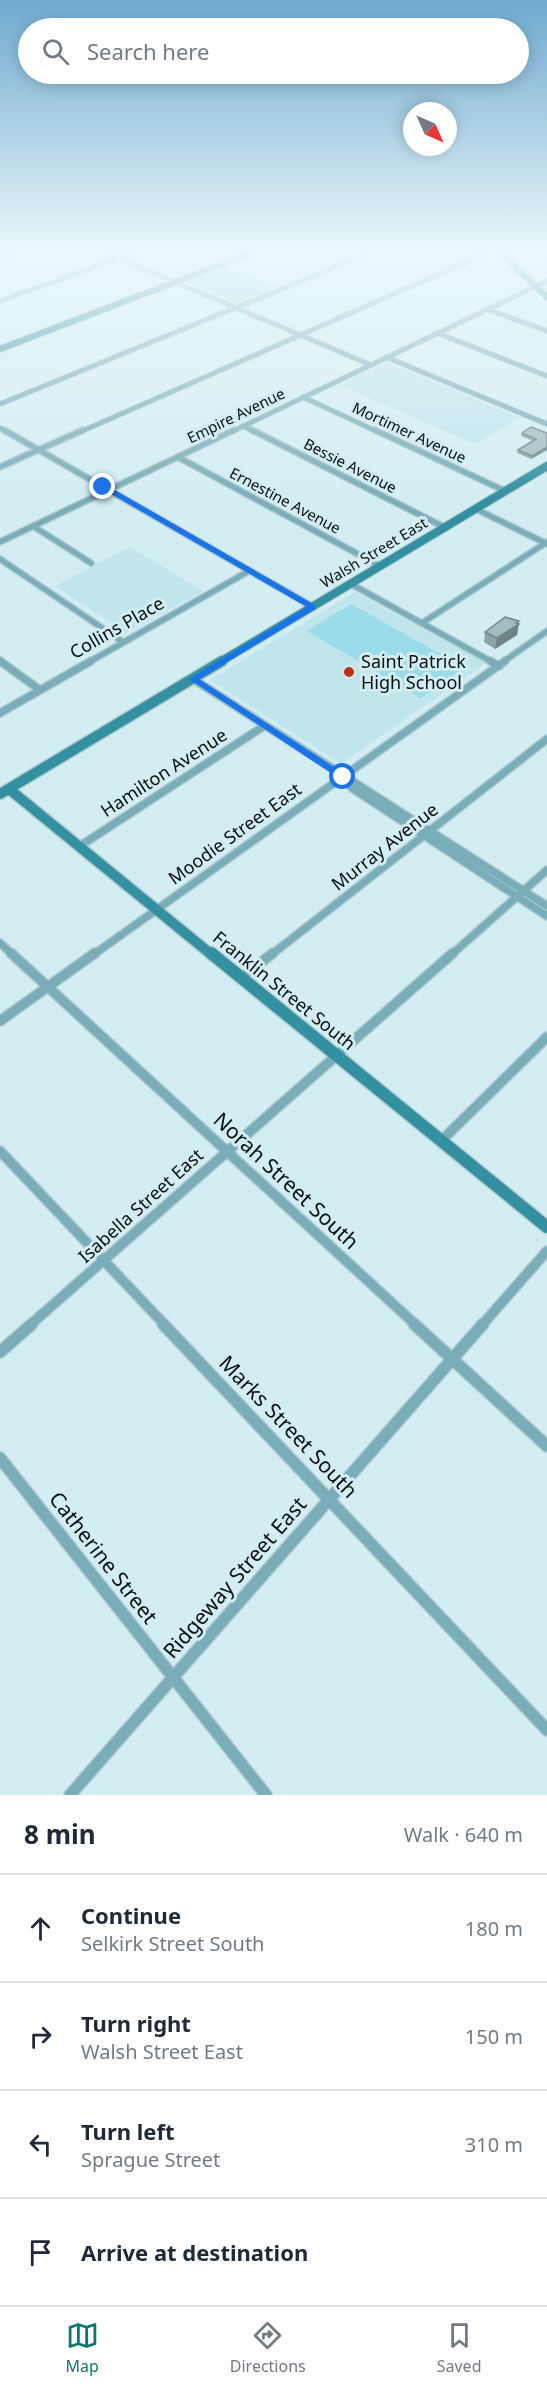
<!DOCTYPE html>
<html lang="en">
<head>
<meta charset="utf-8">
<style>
  :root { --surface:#fff; --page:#f2f2f3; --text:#1f2937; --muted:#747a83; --line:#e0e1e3; --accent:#0f766e }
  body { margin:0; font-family:"Noto Sans",sans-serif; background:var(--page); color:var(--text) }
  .compass { position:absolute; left:403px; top:102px; width:54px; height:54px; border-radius:50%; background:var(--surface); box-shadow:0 3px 15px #0003; rotate:135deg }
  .stop { position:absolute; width:18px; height:18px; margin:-14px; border:4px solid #1a73e8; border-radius:50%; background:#fff }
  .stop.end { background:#1a73e8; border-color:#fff; box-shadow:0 2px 6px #0008 }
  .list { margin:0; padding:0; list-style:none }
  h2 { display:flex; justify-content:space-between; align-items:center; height:78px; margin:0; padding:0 24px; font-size:26px }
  h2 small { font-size:20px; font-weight:400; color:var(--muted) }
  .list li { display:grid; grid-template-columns:39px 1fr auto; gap:18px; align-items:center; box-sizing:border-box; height:108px; padding:0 24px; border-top:2px solid var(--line) }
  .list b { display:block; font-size:22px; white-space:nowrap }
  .list p { margin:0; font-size:20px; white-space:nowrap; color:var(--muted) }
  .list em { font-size:20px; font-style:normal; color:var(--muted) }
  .icon { flex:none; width:33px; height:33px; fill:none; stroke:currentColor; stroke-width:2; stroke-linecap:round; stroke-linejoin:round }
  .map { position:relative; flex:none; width:547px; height:1795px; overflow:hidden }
  .search { position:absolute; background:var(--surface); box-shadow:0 3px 15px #0003; left:18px; right:18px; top:18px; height:66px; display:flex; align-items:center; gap:15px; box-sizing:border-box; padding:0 21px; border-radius:33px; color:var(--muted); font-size:22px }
  .sheet { height:510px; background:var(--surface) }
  nav { display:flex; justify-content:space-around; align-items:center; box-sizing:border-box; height:84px; border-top:2px solid var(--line); background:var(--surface); font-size:16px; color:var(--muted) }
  nav a { display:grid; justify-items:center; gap:3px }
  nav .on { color:var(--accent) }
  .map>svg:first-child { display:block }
  .built { fill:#c0e5ec }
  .green { fill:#9bdce9 }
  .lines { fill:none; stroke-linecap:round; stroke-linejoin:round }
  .street-far4-casing { stroke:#b2cacf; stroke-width:6 }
  .street-far3-casing { stroke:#b2cacf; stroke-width:8 }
  .street-far2-casing { stroke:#b2cacf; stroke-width:10 }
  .street-far1-casing { stroke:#b2cacf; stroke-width:12 }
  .street-casing { stroke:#b2cacf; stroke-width:14 }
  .secondary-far3-casing { stroke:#b2cacf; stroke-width:8 }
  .secondary-far2-casing { stroke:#b2cacf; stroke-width:10 }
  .secondary-far1-casing { stroke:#b2cacf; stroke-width:13 }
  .secondary-casing { stroke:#b2cacf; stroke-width:15 }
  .street-far4 { stroke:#78adb9; stroke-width:4.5 }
  .street-far3 { stroke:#78adb9; stroke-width:5 }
  .street-far2 { stroke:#78adb9; stroke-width:7 }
  .street-far1 { stroke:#78adb9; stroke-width:9 }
  .street { stroke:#78adb9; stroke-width:11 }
  .secondary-far3 { stroke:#3390a1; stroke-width:6 }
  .secondary-far2 { stroke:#3390a1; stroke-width:8 }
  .secondary-far1 { stroke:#3390a1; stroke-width:10 }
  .secondary { stroke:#3390a1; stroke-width:12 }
  .wall { fill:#8ba2a6 }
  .shaded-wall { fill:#718487 }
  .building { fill:#a2bcc1; stroke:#718487; stroke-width:1.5 }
  .route { fill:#1a73e8 }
  .poi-dot { fill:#be321c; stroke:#d3eef3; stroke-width:2 }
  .labels { text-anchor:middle; stroke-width:6; stroke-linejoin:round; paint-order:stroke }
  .far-street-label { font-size:15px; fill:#071012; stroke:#d3eef3 }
  .street-label { font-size:18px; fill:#071012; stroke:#d3eef3 }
  .poi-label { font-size:18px; fill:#071012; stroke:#d3eef3; text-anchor:start }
  .near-street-label { font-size:21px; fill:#071012; stroke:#d3eef3 }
</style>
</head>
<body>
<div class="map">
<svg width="547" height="1795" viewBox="0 0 547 1795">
  <rect width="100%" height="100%" fill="#d3eef3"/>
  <!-- built -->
  <path class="built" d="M386,362L520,418L475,444L339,385Z
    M130,547L203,591L127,633L55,586Z
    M355,592L486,663L341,764L210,680Z"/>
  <!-- green -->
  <path class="green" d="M227,266L276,287L236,303L187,282Z
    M351,604L464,667L421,698L307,631Z"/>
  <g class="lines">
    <defs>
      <path id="street-far4" d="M100,250L371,365
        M0,259L27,250
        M0,301L143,250
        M486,309L547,331
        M437,333L547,376
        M386,357L547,424
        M303,397L378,432
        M0,404L377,250
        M243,426L255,432
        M0,428L7,432
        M80,432L494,250
        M231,432L547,281"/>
      <path id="street-far3" d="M4,430L313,607
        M252,430L446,528
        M375,430L505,491
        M178,457L380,566
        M0,467L83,430
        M476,509L547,544
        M33,526L91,563
        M0,542L234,430
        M0,559L123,642
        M351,584L492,662
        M422,623L547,542
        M0,661L2,662
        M89,662L249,571
        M503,662L547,631"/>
      <path id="street-far2" d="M0,661L40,690
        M490,661L499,666
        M193,679L547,906
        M0,713L91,661
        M345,779L352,788L547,916
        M80,846L264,726
        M0,943L13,955
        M93,955L505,661
        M271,955L547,739
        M451,955L547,870"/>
      <path id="street-far1" d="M11,953L416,1325
        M241,978L273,953
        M0,1021L95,953
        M441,1141L547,1037
        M0,1151L165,1325
        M30,1325L453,953
        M482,1325L547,1251"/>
      <path id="street" d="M163,1324L547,1730
        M414,1324L547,1446
        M0,1352L32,1324
        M0,1458L266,1795
        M70,1795L483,1324"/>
      <path id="secondary-far3" d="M498,250L547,297
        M0,349L259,250"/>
      <path id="secondary-far2" d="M220,662L547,466"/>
      <path id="secondary-far1" d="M9,789L212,955
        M0,794L222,661"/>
      <path id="secondary" d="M211,953L547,1227"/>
    </defs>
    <!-- street-far4 casing -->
    <use href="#street-far4" class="street-far4-casing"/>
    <!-- street-far3 casing -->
    <use href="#street-far3" class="street-far3-casing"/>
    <!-- street-far2 casing -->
    <use href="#street-far2" class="street-far2-casing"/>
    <!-- street-far1 casing -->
    <use href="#street-far1" class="street-far1-casing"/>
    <!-- street casing -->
    <use href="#street" class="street-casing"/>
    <!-- secondary-far3 casing -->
    <use href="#secondary-far3" class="secondary-far3-casing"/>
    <!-- secondary-far2 casing -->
    <use href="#secondary-far2" class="secondary-far2-casing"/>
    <!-- secondary-far1 casing -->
    <use href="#secondary-far1" class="secondary-far1-casing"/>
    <!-- secondary casing -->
    <use href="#secondary" class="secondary-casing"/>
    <!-- street-far4 -->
    <use href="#street-far4" class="street-far4"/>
    <!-- street-far3 -->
    <use href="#street-far3" class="street-far3"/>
    <!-- street-far2 -->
    <use href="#street-far2" class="street-far2"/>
    <!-- street-far1 -->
    <use href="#street-far1" class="street-far1"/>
    <!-- street -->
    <use href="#street" class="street"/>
    <!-- secondary-far3 -->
    <use href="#secondary-far3" class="secondary-far3"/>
    <!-- secondary-far2 -->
    <use href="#secondary-far2" class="secondary-far2"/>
    <!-- secondary-far1 -->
    <use href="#secondary-far1" class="secondary-far1"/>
    <!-- secondary -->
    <use href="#secondary" class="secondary"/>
  </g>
  <!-- wall -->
  <path class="wall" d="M522,433H547V450L531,459L517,453L518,450L533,441L521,436Z
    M518,624L517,635L495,649L484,642L485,632Z"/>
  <!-- shaded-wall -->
  <path class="shaded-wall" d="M547,447V450L531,459L532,456Z
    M519,621L518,625L519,624L517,635L495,649L497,638Z"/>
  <!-- building -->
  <path class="building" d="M531,427L547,433V447L532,456L518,450L536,439L522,433Z
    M505,617L519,621L516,623L519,624L497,638L485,632Z"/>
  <!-- sky -->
  <linearGradient id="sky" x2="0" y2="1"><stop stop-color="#6faacf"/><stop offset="0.5" stop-color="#ebf7fa"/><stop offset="1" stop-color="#ebf7fa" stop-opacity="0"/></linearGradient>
  <rect width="547" height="501" fill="url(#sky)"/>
  <!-- route -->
  <path class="route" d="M101,485H106L315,605V609L199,679L346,775V779H340L189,679L307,607L101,488Z"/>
  <!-- markers -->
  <circle class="poi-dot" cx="349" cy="672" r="6"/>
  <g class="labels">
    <!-- far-street labels -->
    <g class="far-street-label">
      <text transform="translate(236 416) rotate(-26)" y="5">Empire Avenue</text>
      <text transform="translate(409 433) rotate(25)" y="5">Mortimer Avenue</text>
      <text transform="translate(350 466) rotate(27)" y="5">Bessie Avenue</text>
      <text transform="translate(285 501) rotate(28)" y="5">Ernestine Avenue</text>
      <text transform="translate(374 553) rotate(-31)" y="5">Walsh Street East</text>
    </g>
    <!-- street labels -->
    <g class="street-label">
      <text transform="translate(117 628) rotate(-30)" y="6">Collins Place</text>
      <text transform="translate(164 773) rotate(-33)" y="6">Hamilton Avenue</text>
      <text transform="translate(235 834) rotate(-36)" y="6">Moodie Street East</text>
      <text transform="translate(385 847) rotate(-38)" y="6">Murray Avenue</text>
      <text transform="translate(284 991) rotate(39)" y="6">Franklin Street South</text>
      <text transform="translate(141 1206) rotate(-42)" y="6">Isabella Street East</text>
    </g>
    <!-- poi labels -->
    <g class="poi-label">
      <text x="361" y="668">Saint Patrick<tspan x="361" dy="21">High School</tspan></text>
    </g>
    <!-- near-street labels -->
    <g class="near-street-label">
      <text transform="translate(286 1181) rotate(43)" y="7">Norah Street South</text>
      <text transform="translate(288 1427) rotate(46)" y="7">Marks Street South</text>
      <text transform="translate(103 1558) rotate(52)" y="7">Catherine Street</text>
      <text transform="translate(235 1578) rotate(-49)" y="7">Ridgeway Street East</text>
    </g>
  </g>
</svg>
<svg class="compass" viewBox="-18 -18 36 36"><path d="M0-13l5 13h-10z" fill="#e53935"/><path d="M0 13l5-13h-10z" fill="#747a83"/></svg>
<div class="stop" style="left:343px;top:777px"></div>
<div class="stop end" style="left:103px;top:487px"></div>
<div class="search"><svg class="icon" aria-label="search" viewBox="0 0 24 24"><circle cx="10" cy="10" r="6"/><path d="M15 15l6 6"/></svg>Search here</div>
</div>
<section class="sheet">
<h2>8 min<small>Walk · 640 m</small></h2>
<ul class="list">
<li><svg class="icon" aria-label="ahead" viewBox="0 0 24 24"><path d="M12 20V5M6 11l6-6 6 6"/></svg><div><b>Continue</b><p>Selkirk Street South</p></div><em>180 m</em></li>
<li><svg class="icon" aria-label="right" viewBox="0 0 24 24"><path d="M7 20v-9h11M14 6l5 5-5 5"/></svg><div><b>Turn right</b><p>Walsh Street East</p></div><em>150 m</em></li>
<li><svg class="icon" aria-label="left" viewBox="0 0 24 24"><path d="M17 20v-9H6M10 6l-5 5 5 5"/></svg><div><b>Turn left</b><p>Sprague Street</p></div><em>310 m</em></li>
<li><svg class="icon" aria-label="arrive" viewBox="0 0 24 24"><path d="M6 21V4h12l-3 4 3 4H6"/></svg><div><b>Arrive at destination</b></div></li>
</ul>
</section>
<nav>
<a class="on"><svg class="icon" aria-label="map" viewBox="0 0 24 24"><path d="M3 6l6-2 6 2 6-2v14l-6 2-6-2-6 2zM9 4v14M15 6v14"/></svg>Map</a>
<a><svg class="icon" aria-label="directions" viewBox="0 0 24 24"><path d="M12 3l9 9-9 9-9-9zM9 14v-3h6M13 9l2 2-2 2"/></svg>Directions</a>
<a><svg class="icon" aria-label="saved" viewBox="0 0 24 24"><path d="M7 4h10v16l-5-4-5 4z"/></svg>Saved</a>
</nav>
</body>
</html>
